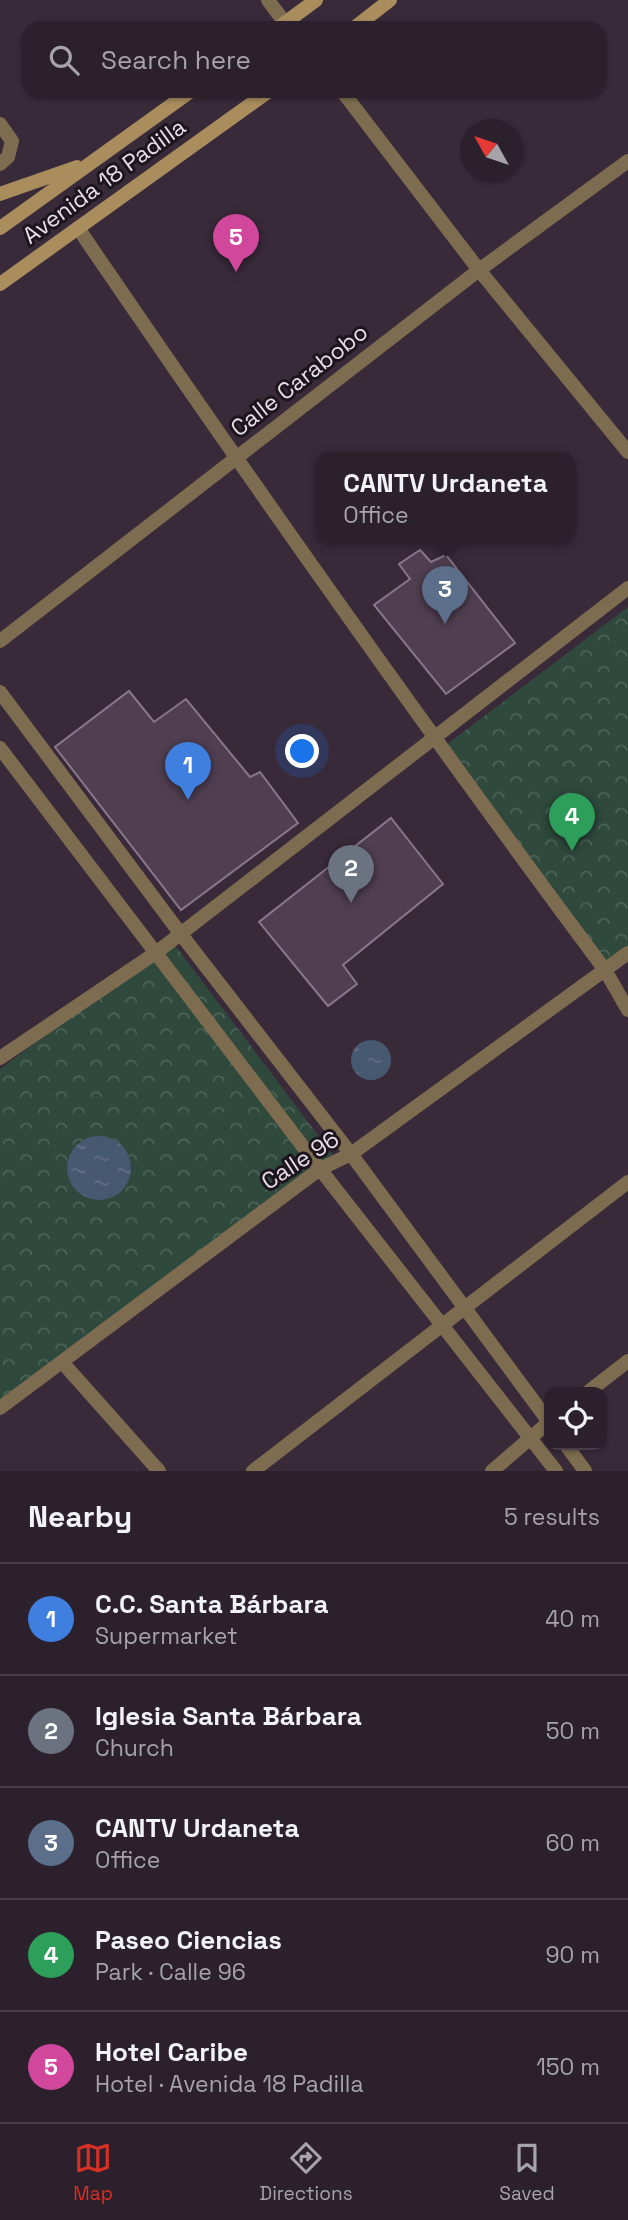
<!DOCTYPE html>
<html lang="en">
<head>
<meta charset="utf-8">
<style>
  :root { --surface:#2b202c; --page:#372d38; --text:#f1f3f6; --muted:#a6a3a9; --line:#473e48; --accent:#d93025 }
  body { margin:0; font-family:"Space Grotesk",sans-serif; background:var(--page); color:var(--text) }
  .controls { position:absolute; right:21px; bottom:21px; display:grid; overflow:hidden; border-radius:14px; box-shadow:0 2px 5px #0004 }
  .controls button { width:63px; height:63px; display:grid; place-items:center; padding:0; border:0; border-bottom:2px solid var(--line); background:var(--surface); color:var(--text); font:35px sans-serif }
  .compass { position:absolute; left:460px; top:119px; width:63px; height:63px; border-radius:50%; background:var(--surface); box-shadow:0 2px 5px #0004; rotate:310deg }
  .you { position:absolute; left:303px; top:752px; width:24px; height:24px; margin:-18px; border:5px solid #fff; border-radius:50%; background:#1a73e8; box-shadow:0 0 0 10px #1a73e833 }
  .badge { display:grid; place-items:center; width:46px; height:46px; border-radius:50%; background:var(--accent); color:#fff; font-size:23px; font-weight:700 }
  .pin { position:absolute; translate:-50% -58px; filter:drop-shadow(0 2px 4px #0008) }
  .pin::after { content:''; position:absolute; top:37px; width:24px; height:21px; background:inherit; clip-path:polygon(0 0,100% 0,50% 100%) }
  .popup { position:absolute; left:316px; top:452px; width:259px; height:91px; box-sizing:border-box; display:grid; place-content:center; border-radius:14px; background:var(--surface); filter:drop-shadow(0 2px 5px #0005); font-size:23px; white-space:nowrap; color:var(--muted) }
  .popup b { font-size:26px; color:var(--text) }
  .popup::after { content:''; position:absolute; left:50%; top:100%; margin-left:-14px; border:14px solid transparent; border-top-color:var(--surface) }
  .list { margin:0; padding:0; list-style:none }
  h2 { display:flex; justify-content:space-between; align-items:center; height:91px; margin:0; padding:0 28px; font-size:30px }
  h2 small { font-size:23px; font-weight:400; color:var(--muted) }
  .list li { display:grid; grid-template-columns:46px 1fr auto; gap:21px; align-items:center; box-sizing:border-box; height:112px; padding:0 28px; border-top:2px solid var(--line) }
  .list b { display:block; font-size:26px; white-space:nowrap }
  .list p { margin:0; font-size:23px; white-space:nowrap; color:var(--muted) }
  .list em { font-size:23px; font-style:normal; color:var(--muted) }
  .icon { flex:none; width:38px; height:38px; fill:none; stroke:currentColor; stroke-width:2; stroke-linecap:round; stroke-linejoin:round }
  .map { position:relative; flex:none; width:628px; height:1471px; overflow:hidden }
  .search { position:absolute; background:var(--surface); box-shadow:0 2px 5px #0004; left:21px; right:21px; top:21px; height:77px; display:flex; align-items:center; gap:18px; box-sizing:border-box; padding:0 24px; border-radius:21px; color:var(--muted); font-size:26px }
  .sheet { height:651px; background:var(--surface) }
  nav { display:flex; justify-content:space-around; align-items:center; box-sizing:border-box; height:98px; border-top:2px solid var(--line); background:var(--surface); font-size:19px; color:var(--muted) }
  nav a { display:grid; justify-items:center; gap:4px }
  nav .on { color:var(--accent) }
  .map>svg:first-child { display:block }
  .forest { fill:url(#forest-crowns) }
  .water { fill:url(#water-ripples) }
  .building { fill:#503f51; stroke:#89778b; stroke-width:2 }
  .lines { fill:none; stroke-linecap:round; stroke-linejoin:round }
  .street { stroke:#7d6c4f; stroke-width:14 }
  .secondary { stroke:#a98d5d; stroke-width:14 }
  .labels { text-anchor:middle; stroke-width:6; stroke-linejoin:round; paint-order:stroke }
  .street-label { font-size:23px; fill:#e8dee8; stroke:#1c151d }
</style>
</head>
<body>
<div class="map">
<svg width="628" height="1471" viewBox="0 0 628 1471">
  <defs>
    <pattern id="forest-crowns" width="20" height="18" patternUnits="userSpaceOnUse" patternTransform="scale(1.75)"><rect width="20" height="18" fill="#2f493d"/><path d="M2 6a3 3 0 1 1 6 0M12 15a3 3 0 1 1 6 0" fill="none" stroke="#4d6359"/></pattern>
    <pattern id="water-ripples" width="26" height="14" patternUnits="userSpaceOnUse" patternTransform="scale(1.75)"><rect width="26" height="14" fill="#475871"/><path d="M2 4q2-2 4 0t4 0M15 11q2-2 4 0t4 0" fill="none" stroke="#627085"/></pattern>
  </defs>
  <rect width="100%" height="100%" fill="#392a3a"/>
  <!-- forest -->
  <path class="forest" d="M628,607V952L605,969L441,749Z
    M172,941L335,1158L0,1404V1069Z"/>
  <!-- water -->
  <path class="water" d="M351 1060a20 20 0 1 1 40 0a20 20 0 1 1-40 0Z
    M67 1168a32 32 0 1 1 64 0a32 32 0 1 1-64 0Z"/>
  <!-- building -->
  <path class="building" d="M420,550L431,562L446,555L515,643L446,694L374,605L410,579L399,564Z
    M129,691L154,722L186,699L250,777L260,772L298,823L181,910L55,747Z
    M391,818L443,884L343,965L357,984L328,1006L259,922Z"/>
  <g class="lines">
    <!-- street -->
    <path class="street" d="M268,0L285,23
      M342,91L479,270L628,452
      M0,124L12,141L8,157L0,164
      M78,228C249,479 424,727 605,970L628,1010
      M0,641L479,270L628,161
      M0,692L180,933L351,1154L549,1422
      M0,748L320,1169L556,1471
      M0,1058L157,952L628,588
      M62,1362L159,1471
      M588,1392L628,1361
      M0,1408L320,1169L351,1154L628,953
      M566,1445L585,1471
      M253,1471L628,1182
      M492,1471L549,1422"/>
    <!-- secondary -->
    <path class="secondary" d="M278,28L316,0
      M354,28L390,0
      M0,194L77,167
      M0,228L191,91
      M0,284L269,91"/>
  </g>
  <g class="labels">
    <!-- street labels -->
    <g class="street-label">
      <text transform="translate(104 181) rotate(-36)" y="8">Avenida 18 Padilla</text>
      <text transform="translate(299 380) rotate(-38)" y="8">Calle Carabobo</text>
      <text transform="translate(300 1160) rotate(-33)" y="8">Calle 96</text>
    </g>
  </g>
</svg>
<div class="controls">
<button><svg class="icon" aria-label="locate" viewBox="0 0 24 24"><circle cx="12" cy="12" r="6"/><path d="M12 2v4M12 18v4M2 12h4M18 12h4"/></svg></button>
</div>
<svg class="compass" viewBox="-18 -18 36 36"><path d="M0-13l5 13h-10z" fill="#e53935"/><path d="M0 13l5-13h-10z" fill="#a6a3a9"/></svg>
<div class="you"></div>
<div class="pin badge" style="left:188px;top:800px;background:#3f7fe0">1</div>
<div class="pin badge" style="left:351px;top:903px;background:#6b7280">2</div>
<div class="pin badge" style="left:445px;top:624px;background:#5c6f8a">3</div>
<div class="popup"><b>CANTV Urdaneta</b>Office</div>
<div class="pin badge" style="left:572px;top:851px;background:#2e9e5b">4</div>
<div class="pin badge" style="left:236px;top:272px;background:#d1479c">5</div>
<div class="search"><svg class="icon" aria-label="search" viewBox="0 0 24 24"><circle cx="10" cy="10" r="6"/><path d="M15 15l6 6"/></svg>Search here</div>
</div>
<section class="sheet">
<h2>Nearby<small>5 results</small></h2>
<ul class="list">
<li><span class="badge" style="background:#3f7fe0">1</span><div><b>C.C. Santa Bárbara</b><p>Supermarket</p></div><em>40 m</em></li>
<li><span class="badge" style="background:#6b7280">2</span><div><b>Iglesia Santa Bárbara</b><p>Church</p></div><em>50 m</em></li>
<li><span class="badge" style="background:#5c6f8a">3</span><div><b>CANTV Urdaneta</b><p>Office</p></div><em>60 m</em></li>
<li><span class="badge" style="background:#2e9e5b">4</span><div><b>Paseo Ciencias</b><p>Park · Calle 96</p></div><em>90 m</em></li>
<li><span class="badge" style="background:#d1479c">5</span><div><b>Hotel Caribe</b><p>Hotel · Avenida 18 Padilla</p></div><em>150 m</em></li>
</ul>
</section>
<nav>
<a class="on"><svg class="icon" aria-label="map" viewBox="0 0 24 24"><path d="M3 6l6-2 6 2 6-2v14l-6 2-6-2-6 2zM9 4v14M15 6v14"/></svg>Map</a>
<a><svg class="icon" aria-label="directions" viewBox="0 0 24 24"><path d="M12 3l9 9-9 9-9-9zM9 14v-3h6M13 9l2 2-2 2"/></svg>Directions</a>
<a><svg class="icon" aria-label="saved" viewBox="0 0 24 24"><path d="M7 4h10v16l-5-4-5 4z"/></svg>Saved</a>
</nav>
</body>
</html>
